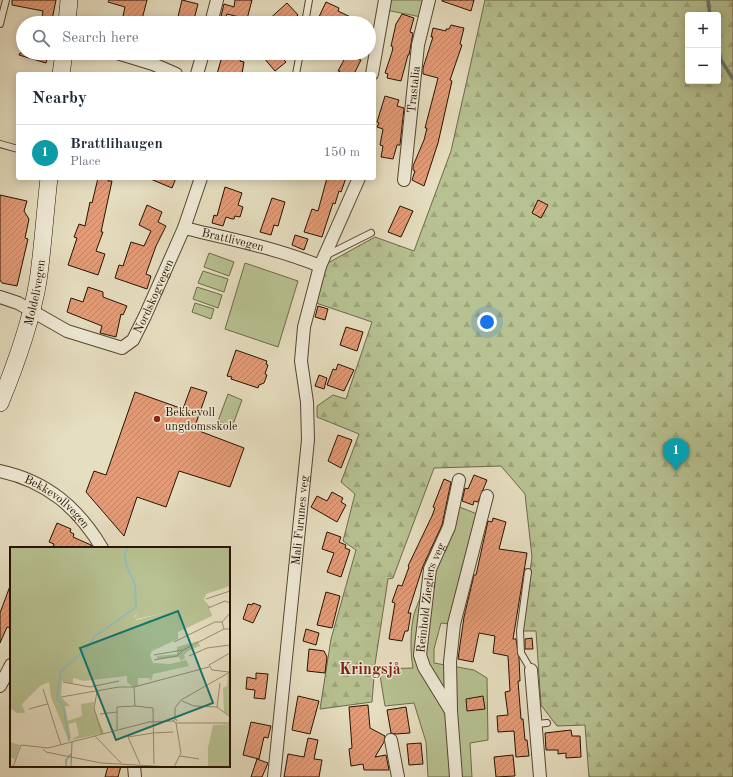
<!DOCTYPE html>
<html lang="en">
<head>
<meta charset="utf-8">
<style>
  :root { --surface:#fff; --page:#f6f6f7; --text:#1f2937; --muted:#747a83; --line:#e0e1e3; --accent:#8f2418 }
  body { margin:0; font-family:"Old Standard TT",serif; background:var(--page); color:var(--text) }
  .controls { position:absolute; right:12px; top:12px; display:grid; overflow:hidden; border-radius:4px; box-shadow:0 2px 10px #0003 }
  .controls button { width:36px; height:36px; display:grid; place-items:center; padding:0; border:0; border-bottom:1px solid var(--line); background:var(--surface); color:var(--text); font:20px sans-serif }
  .you { position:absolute; left:487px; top:322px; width:14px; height:14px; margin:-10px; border:3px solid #fff; border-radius:50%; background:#1a73e8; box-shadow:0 0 0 6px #1a73e833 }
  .badge { display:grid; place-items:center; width:26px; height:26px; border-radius:50%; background:var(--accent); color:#fff; font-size:13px; font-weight:700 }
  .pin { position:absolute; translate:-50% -33px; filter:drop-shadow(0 1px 2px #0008) }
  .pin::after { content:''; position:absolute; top:21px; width:14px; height:12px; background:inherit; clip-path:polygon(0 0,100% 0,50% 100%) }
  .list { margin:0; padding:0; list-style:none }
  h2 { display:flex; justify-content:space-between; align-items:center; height:52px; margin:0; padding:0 16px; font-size:17px }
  h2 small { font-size:13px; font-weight:400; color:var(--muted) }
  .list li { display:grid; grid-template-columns:26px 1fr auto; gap:12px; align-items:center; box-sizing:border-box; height:56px; padding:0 16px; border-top:1px solid var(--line) }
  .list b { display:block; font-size:15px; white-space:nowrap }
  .list p { margin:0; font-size:13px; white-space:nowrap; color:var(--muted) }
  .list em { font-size:13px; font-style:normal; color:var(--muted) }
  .icon { flex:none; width:22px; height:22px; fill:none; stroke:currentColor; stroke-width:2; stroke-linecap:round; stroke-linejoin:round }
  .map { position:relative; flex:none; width:733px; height:777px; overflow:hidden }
  .search { position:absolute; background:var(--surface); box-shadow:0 2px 10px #0003; left:16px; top:16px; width:360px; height:44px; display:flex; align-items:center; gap:10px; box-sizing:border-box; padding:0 14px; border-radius:22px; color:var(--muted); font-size:15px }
  .panel { position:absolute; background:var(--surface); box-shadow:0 2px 10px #0003; left:16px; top:72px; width:360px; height:108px; border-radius:4px }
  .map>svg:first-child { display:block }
  .green { fill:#b7c191; stroke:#6e6a48 }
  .forest { fill:url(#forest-firs); stroke:#6e6a48; fill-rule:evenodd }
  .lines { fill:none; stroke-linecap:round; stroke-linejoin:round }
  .stream { stroke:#6a776e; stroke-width:3.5 }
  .building { fill:url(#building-hatch); stroke:#261200 }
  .lane-casing { stroke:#564530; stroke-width:8 }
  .street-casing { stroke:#564530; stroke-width:14 }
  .secondary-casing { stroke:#261200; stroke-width:18 }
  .lane { stroke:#efead6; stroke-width:6 }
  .street { stroke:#efead6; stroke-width:12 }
  .secondary { stroke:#efead6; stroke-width:17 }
  .poi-dot { fill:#8f2418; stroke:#efead6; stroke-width:1.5 }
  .labels { text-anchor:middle; stroke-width:3; stroke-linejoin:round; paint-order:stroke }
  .street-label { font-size:12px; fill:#261200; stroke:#efead6 }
  .poi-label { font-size:12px; fill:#261200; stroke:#efead6; text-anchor:start }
  .district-label { font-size:16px; font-weight:bold; fill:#7a1f14; stroke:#efead6 }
  .inset-river { fill:none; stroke:#97bbb8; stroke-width:2 }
  .inset-road { fill:none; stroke:#998c73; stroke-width:1 }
  .view { fill:#0f766e; fill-opacity:0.15; stroke:#0f766e; stroke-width:2 }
  .inset-edge { fill:none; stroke:#261200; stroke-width:2 }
</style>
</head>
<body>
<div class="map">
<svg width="733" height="777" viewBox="0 0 733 777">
  <defs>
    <pattern id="forest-firs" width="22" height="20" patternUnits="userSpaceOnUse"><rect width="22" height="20" fill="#b7c191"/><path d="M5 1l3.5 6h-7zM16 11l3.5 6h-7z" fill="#9da57b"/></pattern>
    <pattern id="building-hatch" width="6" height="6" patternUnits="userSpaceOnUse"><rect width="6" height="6" fill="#e49c78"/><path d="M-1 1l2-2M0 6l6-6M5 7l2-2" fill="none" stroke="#c38566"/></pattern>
  </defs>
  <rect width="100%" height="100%" fill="#e6dec0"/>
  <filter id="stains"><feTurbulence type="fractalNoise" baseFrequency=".005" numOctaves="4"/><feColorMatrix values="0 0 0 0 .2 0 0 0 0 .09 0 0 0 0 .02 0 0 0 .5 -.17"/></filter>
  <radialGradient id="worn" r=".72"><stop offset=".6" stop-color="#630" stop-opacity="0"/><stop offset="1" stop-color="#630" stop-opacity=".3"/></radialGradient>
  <!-- green -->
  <path class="green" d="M389,0H425L421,17L386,10Z
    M209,253L234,262L229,276L204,267Z
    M245,263L298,281L278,347L225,329Z
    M203,271L228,279L224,292L198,283Z
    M197,287L222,295L218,308L193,299Z
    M195,303L214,309L211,319L192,312Z
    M228,394L242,400L232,427L218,421Z
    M457,506L477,514L449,624L441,623L434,649V663L474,670L487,678L488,740L470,743L472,777H428L426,742L414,703L385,706L379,669L413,668C410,652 410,626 415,611C428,575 448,543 457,506Z"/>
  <!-- forest -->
  <path class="forest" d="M485,0H733V777H589L585,725L557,726L541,705L536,631H522L532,557L525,494L501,466L434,468L393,578L388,579L375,664L372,702L320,709L331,639L356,550L343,541L355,494L341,482L359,434L317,417V406L333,395L346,399L372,322L316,303L326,264L375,237L414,251L451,151ZM688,15H718V81H688Z"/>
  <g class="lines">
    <!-- stream -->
    <path class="stream" d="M708,0L710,15
      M718,49L721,60L733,79"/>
  </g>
  <!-- building -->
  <path class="building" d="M12,0H56L52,20L42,18L43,11L12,5Z
    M109,0H147L141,23H124L125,17L123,16L125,7L108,2Z
    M182,0L198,4L193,23L177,21Z
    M235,0H252L247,19L227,14L226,17L221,16L224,4L234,7Z
    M442,0H474L471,11L442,1Z
    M326,2L339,8L338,11L363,23H322L317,21Z
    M287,3L298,15L289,23H265Z
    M402,14L414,18L410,32L413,33L409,55H408L401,81L387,78L388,74L385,73L392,52L393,47L391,46L396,24Z
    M451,25L464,28L460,44L462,45L450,80L452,81L438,143L424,186L412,180L415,171L413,170V166L424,140L427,128H425L438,78L423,74V68L433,37H431L433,28L446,31V29H449Z
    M20,53H49L46,63L19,55Z
    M223,53H242L240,61L244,62L242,74H217Z
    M268,53H291L284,60L286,62L275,71L263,57Z
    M327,53H361L358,59L361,60L354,74H339L340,71H338L344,60Z
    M385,96L399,100L397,106L404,108L400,145H397L393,159L381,157L383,146L380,145L383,129L377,127L379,123L377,122Z
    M98,178H109L108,181H112L101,232H103L96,251L105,254L98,275L68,265L77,238L74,237L79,224L85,226L90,202L92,203Z
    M148,178H176L172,188Z
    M327,178H346L341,192L339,191L335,204L333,203L322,237L304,232L312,209L318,211Z
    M225,187L242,193L238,205L243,207L240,217L235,216L234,219H232L226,217L223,226L212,223L214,215L217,216Z
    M0,195L27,201L24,211L29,219L25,238L28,239L17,286L2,283L0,280Z
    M272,198L285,202L278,226L274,225L271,235L260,232Z
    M538,200L548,205L541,218L532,213Z
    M147,205L162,212L158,222L166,226L156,246L146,274L151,276L147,289L115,278L119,265L123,266L131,242L144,246L151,231L139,225Z
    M400,206L413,211L401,237L388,232Z
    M295,235L308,239L304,250L292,245Z
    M88,287L103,292V297L127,306L123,315L121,314L116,337L100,333L102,326L67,312L71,298L83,302Z
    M318,306L328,309L325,320L315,317Z
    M346,327L363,332L357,351L340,345Z
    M236,350L267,361L266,364L268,365L265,374L267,375L264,383L259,385L258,388L231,379L232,377L227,376Z
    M338,364L354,370L344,391L327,385L333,369L336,370Z
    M319,375L327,378L324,389L315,386Z
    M191,387L207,392L194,429L244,448L230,487L179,471L166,507L137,497L124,536L86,492L94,471L106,475L135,392L183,409Z
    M338,435L352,440L341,468L328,461Z
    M474,475L487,480L478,502L474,501L473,505L462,501L465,488L468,489Z
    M444,479L451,482L442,525L423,566L408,613H411L408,631H405L402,641L389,639L395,603L392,602L398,585L402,586L409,567L408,566L432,516L435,508L433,507Z
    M332,492L343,498L341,502L346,505L337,522L311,507L317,496L327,501Z
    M493,518L506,522L499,549L527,553L513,639H516L519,658L520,681H518L521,719H523L525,740H527L529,756L516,757L514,731L498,732L497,716L508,715L505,692L510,691L508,656L493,653L495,636L479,633L473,662L458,659L464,617L474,575H476L488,521L492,522Z
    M57,523L71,529L70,532L74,534L73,537L91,545L93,548H59L53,546L54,544L49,542Z
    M327,532L341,537L339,542L346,545L345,548L350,550L341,577L327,572L334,553L322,549Z
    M10,586L11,628L7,627L0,643V613Z
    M326,592L340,596L332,628L317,625Z
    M253,603L261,606L253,623L243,619L248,604L252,605Z
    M306,629L319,633L316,645L303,641Z
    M532,638L533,649H525V639Z
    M309,649L324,651L327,657L325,673L307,671Z
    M256,673L268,674L265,699L254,698L255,690L246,689L247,677L256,679Z
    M298,696L319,701L310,734L292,730Z
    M483,696L485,709L467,711L466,699Z
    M368,705L370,728L385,736L384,742L375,757L386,755L389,770H364L363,764L351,766L349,749L352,748L349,707Z
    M406,707L410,733L396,734L391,733L387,710Z
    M251,722L271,726L268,738L264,737L259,759L243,755Z
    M571,730L572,736H580L581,757L566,758V753L558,754V750H546L545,733Z
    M308,738L318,740L314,759L322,760L319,777H284L288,754L304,757Z
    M421,743L423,764L409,765L407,744Z
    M513,755L515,776L496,777L494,757Z
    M257,759L268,763L262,777H251Z
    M108,766H121L118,777H105Z"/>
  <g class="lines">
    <defs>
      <path id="lane" d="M305,23L309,0
        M0,24L6,0
        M296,74L300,53
        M0,144L18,149
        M325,256L371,233
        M528,572L520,631L521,653L531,670
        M536,724L547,723"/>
      <g id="street">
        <path d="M211,23L217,0"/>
        <path d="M117,53L153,64L176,74"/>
        <path d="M197,74L203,53"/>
        <path d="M372,74L385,0"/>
        <path id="s1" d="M201,178L184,228C230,239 276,248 320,266L359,178"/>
        <path id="s2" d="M404,180L418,45L429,0"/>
        <path id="s3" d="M0,297L18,303L67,331L122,348L133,340L145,316L184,228"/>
        <path id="s4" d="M0,471C47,481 78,508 102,548"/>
        <path d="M531,670L540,777"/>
        <path d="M0,686L11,665"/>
        <path d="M451,710L450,662L454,624L487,496"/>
        <path d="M391,740L398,777"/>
        <path d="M134,766L135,777"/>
        <path id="s5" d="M274,777L308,440L307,402L301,361L304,327L320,266"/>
        <path id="s6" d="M456,777L451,711L424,667L420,655L430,569L449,527L459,480"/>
      </g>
      <g id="secondary">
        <path d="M67,23L69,0"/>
        <path d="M61,74L64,53"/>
        <path id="s7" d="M0,403C16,364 31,323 38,281C43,247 45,212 49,178"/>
      </g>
    </defs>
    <!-- lane casing -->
    <use href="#lane" class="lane-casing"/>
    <!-- street casing -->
    <use href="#street" class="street-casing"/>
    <!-- secondary casing -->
    <use href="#secondary" class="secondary-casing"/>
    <!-- lane -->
    <use href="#lane" class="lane"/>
    <!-- street -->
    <use href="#street" class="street"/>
    <!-- secondary -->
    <use href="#secondary" class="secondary"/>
  </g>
  <!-- markers -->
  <circle class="poi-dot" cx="157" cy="419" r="4"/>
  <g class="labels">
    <!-- street labels -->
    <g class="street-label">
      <text dy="4" stroke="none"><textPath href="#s2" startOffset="91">Trastalia</textPath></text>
      <text dy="4" stroke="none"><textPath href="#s1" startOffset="103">Brattlivegen</textPath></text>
      <text dy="4" stroke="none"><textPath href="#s7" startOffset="116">Moldelivegen</textPath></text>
      <text dy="4" stroke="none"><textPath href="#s3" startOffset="195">Nordskogvegen</textPath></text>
      <text dy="4" stroke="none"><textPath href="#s4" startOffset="66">Bekkevollvegen</textPath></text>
      <text dy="4" stroke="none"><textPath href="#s5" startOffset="258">Mali Furunes veg</textPath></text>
      <text dy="4" stroke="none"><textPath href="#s6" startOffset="189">Reinhold Zieglers veg</textPath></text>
    </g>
    <!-- poi labels -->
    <g class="poi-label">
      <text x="165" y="416">Bekkevoll<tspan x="165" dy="14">ungdomsskole</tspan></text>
    </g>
    <!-- district labels -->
    <g class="district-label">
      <text x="370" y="674">Kringsjå</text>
    </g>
  </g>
  <!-- overview -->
  <g transform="translate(10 547)">
    <rect width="220" height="220" fill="#e6dec0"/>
    <path d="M188,94L190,99L178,104L174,108L175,111L171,114L169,110L147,112V109L167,107V100ZM220,125V169L214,165L213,141L217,139L218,127ZM85,155L83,159L94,186L61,193L69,188L66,175L58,177L57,174L72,169L71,157ZM0,195L10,198L5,212L0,210Z" fill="#b7c191"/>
    <path d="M0,0H220V39L196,47L194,53L201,61H199L202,69L168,85V92L142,104L140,108L143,116L160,117L176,113L179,119L143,127L141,134L139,131H128V139L123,140L117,135V129L74,134L63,131V137L52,134L51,150L60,159H55L61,191L59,194L41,150L39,135L30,139L12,157L15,166H7L0,161ZM135,62H148L154,66L126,73L124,69Z" fill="#b7c191" fill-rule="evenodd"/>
    <path d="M160,61L154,66L122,73L132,62Z" fill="#b7c191"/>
    <path d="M220,177V220H198V201L203,178Z" fill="#b7c191"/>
    <path class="inset-river" d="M59,194L53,158L47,151L51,124L78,100L84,90L126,60L125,38L116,17L115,7L118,0M56,220V213L61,207"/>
    <path class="inset-road" d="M196,52L220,44M198,61L215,54L220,56M220,66L212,75L214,82H220M164,95L205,75H212M144,108L172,103M179,109L197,101L220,98M144,113L167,109L173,103L214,82M219,125L202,123L199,118L220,106M53,135L80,140L109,134M124,140L199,120M33,142L51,198M87,145L84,161L92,187M51,150L109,140H124L125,159L107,160V183M172,154L184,159L207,160L220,170M125,159L143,161L144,217M207,160L210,136M19,162L37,157M90,167L107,165M165,172V161L171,153L220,125M167,174L166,172L163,174L166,176H220M143,186L163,185M85,189L111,216M33,202L36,205L91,216L161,220M170,209L189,212M130,217L118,190L143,186M3,220L11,198L38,201L139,175L163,174M61,220L62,195M164,220L171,206L166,176"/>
    <path class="view" d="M168,64L203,156L106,193L70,101Z"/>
    <rect width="220" height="220" class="inset-edge"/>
  </g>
  <rect width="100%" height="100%" filter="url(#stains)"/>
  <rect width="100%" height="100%" fill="url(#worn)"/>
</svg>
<div class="controls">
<button>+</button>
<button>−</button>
</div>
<div class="you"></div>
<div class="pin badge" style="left:676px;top:471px;background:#0f9aa8">1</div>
<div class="search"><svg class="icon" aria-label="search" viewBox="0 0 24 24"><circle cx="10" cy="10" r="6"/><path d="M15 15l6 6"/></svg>Search here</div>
<section class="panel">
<h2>Nearby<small></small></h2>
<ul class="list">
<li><span class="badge" style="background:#0f9aa8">1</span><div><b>Brattlihaugen</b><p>Place</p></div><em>150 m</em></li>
</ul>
</section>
</div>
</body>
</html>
